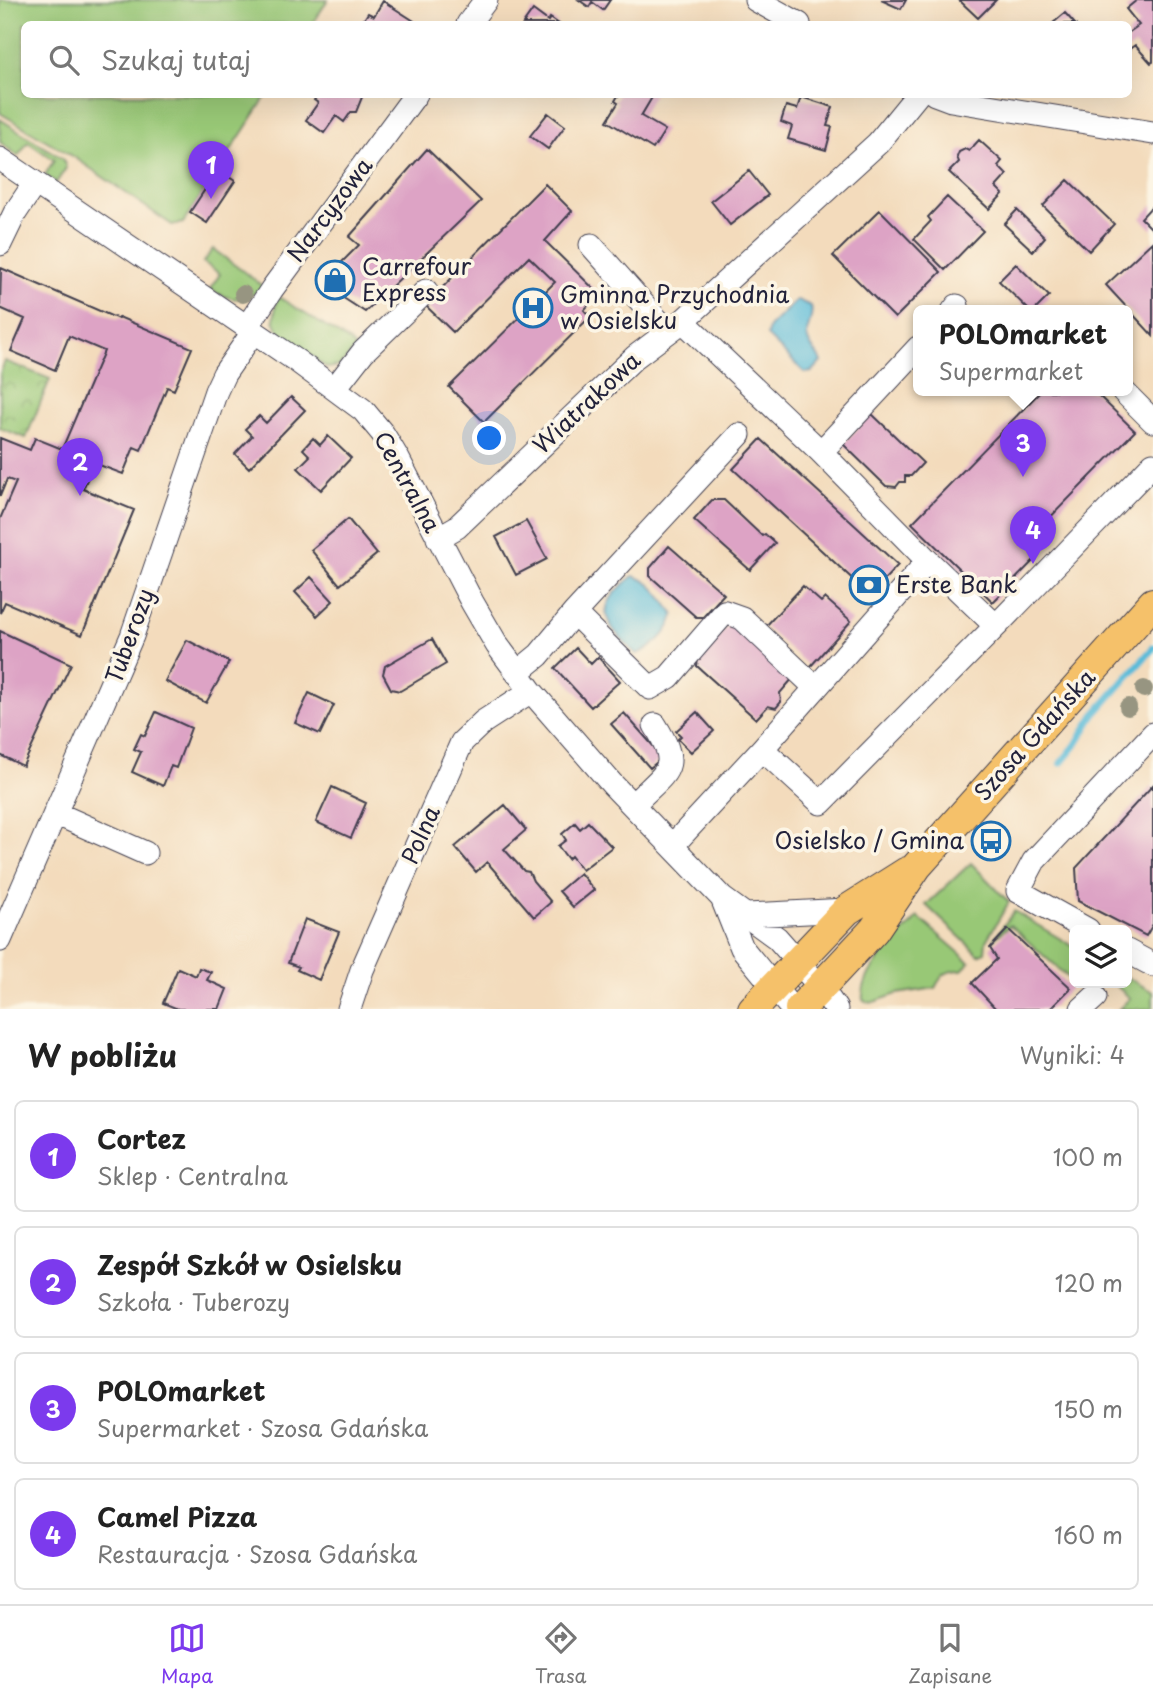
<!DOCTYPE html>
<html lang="pl">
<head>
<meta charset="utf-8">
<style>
  :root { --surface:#fff; --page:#f2f2f2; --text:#222; --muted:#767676; --line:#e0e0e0; --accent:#7c3aed }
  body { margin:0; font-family:"Playpen Sans",sans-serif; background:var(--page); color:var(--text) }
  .controls { position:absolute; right:21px; bottom:21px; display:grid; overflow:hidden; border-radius:10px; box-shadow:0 7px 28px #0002 }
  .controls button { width:63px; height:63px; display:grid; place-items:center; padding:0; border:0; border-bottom:2px solid var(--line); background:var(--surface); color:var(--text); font:35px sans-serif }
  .you { position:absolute; left:490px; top:439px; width:24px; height:24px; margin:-18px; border:5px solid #fff; border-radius:50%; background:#1a73e8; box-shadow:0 0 0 10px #1a73e833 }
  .badge { display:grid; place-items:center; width:46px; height:46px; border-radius:50%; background:var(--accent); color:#fff; font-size:23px; font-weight:700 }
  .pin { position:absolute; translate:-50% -58px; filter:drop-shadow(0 2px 4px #0008) }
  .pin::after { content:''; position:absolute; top:37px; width:24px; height:21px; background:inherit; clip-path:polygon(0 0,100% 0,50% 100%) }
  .popup { position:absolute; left:913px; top:305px; width:220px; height:91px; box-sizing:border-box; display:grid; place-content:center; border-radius:10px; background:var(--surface); filter:drop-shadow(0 2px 5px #0005); font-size:23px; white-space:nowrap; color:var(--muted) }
  .popup b { font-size:26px; color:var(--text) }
  .popup::after { content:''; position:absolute; left:50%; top:100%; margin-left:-14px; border:14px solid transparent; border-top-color:var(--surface) }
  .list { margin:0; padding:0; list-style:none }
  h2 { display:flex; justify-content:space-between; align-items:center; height:91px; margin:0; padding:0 28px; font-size:30px }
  h2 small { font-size:23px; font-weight:400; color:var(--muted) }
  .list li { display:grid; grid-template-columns:46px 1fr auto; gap:21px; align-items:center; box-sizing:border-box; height:112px; margin:0 14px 14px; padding:0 14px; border:2px solid var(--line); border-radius:10px }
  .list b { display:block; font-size:26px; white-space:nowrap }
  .list p { margin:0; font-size:23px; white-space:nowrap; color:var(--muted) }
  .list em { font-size:23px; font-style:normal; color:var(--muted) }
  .icon { flex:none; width:38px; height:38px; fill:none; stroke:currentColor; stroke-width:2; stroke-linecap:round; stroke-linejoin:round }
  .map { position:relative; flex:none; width:1153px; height:1009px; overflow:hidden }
  .search { position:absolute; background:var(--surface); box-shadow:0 7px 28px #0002; left:21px; right:21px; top:21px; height:77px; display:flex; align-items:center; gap:18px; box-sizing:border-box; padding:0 24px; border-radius:10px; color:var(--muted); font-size:26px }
  .sheet { height:595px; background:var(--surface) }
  nav { display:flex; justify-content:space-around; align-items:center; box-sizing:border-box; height:98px; border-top:2px solid var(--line); background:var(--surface); font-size:19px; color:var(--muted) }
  nav a { display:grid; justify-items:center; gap:4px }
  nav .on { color:var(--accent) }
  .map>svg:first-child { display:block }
  .green { fill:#98c876; stroke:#5d7558; stroke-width:2 }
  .park { fill:url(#park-crowns); stroke:#5d7558; stroke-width:2 }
  .water { fill:#5abbd9; stroke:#3e6e8a; stroke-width:2 }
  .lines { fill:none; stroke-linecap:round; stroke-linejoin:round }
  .stream { stroke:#5abbd9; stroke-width:7 }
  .building { fill:#dda3c5 }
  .minor-casing { stroke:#413e4e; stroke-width:25 }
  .major-casing { stroke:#413e4e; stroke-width:32 }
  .minor { stroke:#fff; stroke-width:23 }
  .major { stroke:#f5c16b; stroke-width:30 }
  .tree { fill:#979581 }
  .labels { text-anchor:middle; stroke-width:7; stroke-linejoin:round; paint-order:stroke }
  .street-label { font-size:23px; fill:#22223b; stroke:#fcf5e5 }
  .poi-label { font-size:23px; fill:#22223b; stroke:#fcf5e5; text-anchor:start }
</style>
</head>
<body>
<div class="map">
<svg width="1153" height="1009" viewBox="0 0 1153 1009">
  <defs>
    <pattern id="park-crowns" width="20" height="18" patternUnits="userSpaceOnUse" patternTransform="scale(1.75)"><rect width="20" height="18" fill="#98c876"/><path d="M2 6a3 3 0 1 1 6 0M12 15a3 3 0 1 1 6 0" fill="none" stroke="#7ca262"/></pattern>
  </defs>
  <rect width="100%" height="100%" fill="#fcf5e5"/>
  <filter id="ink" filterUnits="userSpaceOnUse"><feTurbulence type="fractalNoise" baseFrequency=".0143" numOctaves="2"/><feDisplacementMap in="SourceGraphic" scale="14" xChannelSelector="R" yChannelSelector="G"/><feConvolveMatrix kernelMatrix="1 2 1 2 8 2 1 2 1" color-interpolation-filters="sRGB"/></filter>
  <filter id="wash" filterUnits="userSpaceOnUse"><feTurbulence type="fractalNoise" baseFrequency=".00686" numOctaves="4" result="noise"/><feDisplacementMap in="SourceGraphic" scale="28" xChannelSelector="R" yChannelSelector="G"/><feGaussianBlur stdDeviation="1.57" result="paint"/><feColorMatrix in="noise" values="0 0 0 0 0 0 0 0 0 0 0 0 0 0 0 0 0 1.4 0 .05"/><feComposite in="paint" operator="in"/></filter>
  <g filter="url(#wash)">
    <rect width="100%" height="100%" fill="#f3dbbc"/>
    <!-- green -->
    <path class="green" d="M0,0H328L312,24H24V94L267,95L183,223L172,225L74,157L0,113Z
      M0,119L63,159L66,168L56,183L45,175L54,160L28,142L18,156L0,142Z
      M213,249L263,286C246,303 230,302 210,289L220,274L203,262Z
      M277,296L350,342L356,349L339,366L327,368L280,334L274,320Z
      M971,863L1009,902L986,941L985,952L979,955L926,905Z
      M1014,911L1074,947V983H1079L1076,985L1010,925L993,940Z
      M918,917L970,962L962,970C947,970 942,974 935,988L897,994L871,1003L863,1000C859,971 900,937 918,917Z
      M1127,977L1153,992V1009H1119L1130,998L1113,983H1127Z"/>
    <!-- park -->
    <path class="park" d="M5,361L50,379L26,438L0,428V374Z"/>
    <!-- water -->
    <path class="water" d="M797,300L811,306C814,320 807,324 807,335C807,345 818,353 821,362L812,372L805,373L767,336L769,327Z
      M633,576C652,580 664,600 674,615C670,632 653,649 636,654C604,621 591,610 633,576Z"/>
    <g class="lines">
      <!-- stream -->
      <path class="stream" d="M1061,763L1075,746L1094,715L1153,648"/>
    </g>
    <g id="blocks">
      <!-- building -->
      <path class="building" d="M579,0H610L603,10L592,2L589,7Z
        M881,0H906L901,9Z
        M959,0H996L978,18Z
        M1137,0H1153V62L1151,63L1135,45L1128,50V33L1139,25L1126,9Z
        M383,1L414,21L416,24H361L368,13L374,16Z
        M533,10L548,21L550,18L559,24H523Z
        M1065,13L1075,24H1052Z
        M319,94H358L362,97L356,112H351L344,122L336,116L324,133L306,120L318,103L314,100Z
        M619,94H654L641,116L665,130L653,149L607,121L618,103L615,101Z
        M801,97L833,107L827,126L832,127L826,150L788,139L792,126L781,122L786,106L797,109Z
        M548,113L565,126L548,149L530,136Z
        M979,140L1002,161L998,166L1007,175L996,187L1003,194L989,209L949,172L959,162L957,157L959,152L965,149L969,151Z
        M427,149L481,201L365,312L331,290L328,276L359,245L349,237Z
        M218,170L235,181L207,223L190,212Z
        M749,171L768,195L730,225L711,201Z
        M1068,180L1114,224L1089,251L1043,206Z
        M545,184L572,211L545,241L599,294L584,310L590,317L484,422L449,387L555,282L529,257L453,332L425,305Z
        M947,197L983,231L945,270L914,239L931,221L928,217Z
        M1153,205V230L1141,218Z
        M880,210L941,272L895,318L833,256Z
        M1017,210L1045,237L1033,251L1004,224Z
        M1153,241V336L1106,285Z
        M1016,264L1049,296L1034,311H1030L999,281Z
        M1,268L118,319L119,317L192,348L174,390L167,387L141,450L134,447L123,474L94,463L83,489L134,510L82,635L5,602L0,613V519L16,482L7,479L0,496V438L30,450L35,438L62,449L104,351L69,336L55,370L11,351L25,319L0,308Z
        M1041,391H1094L1135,431L1026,542L1039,555L993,602L912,523Z
        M291,397L305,410L249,468L235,454L252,436L245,429L259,416L266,423Z
        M872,414L923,463L911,476H905V482H900L896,487L886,486L843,444Z
        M328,436L351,458L321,490L298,468L310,456L303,449L313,438L320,445Z
        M761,439L898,565L870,595L733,469Z
        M712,500H724L762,536L765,534L775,543L750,570L694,520Z
        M348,519L377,554L340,585L311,550Z
        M526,521L547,559L516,575L496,537Z
        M669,546L724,594L703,617H696L650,576V568Z
        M311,577L333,601L317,616L295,592Z
        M803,586L821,602L825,598L851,621L810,667L765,627Z
        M735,624L793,678L780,693L781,702L776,708L768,706L756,719L697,666L698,659L728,626Z
        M0,631L71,664L23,766L0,755Z
        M432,639L446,664L400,691L391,689L383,674L385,666Z
        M187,640L229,662L206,703L165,681Z
        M576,648L591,664L598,657L620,681L591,707L555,668Z
        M309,693L334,705L320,734L295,723Z
        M156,712L191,728L176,768L171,766L163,786L132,772L141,752L134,749L141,734L145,736Z
        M697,712L714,731L691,752L678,739L681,736L676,731Z
        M624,713L663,757L650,768L611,724Z
        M1153,785V924L1146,936L1078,901L1076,868Z
        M332,787L366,803L351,838L316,822Z
        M505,805L526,830L504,849L524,871L529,872L533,881L551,902L534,917L487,862L476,872L455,847Z
        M588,822L612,847L582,870L571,856L568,859L558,846L566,840L562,834L575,823L580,829Z
        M580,873L594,890L573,907L559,891Z
        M305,919L339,932L319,980L297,970L299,967L288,963Z
        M1008,929L1071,988L1050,1009H996L972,983L997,959L990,948Z
        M178,968L196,976L199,968L211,972L207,980L227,989L219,1009H178L163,1003Z"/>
    </g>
  </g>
  <g filter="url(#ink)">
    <use href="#blocks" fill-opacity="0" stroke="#413e4e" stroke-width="2"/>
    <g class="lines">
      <defs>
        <path id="minor" d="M756,0L799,24
          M468,24L486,0
          M935,94L951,100L1153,133
          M0,159L297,361L363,410L383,434L398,459L472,602L497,645L531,691L612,784L722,898L777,938L822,989L836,1009
          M0,244L15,213L35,183
          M591,245L668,332
          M953,311L957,306
          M683,321L821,452L928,561L996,626L1153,464
          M247,327L272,289L416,94
          M335,388L363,352L426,291
          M1123,391L1153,421
          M821,452L918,348
          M438,538L457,527L635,357L683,321L878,143L918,94
          M574,613L650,688L669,677L725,612L742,618L816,688
          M517,673L539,655L574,613L739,435
          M762,749L821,803L996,626
          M633,805C664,772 684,771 655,725
          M55,813L145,853
          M672,846L762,749L928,561
          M722,898L742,948L792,1009
          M747,915L847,910
          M1088,930L1018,891L1034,861L1153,734
          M0,940L132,636L216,391L224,374L254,331
          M1127,951L1153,965
          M349,1009L362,970L462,742L483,722L531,691
          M1082,1009L1095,997"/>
        <path id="major" d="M753,1009L847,910L907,872
          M800,1009L874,930L917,866L1153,603"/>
      </defs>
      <!-- minor casing -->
      <use href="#minor" class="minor-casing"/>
      <!-- major casing -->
      <use href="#major" class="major-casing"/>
      <!-- minor -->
      <use href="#minor" class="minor"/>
      <!-- major -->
      <use href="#major" class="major"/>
    </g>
    <!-- trees -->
    <g class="tree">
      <circle cx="243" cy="294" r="9"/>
      <circle cx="1144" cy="689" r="9"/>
      <circle cx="1128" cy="707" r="9"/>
    </g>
  </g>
  <!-- icons -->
  <defs>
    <symbol id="shop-ring" viewBox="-11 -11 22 22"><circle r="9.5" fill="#fcf5e5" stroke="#1f6fb2" stroke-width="1.5"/><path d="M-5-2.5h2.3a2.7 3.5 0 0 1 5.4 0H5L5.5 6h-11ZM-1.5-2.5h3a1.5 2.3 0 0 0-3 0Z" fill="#1f6fb2"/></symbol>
    <symbol id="hospital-ring" viewBox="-11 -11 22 22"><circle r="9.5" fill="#fcf5e5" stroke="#1f6fb2" stroke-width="1.5"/><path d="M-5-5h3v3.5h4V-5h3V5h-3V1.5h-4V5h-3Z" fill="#1f6fb2"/></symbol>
    <symbol id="bank-ring" viewBox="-11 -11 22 22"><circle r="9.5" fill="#fcf5e5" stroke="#1f6fb2" stroke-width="1.5"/><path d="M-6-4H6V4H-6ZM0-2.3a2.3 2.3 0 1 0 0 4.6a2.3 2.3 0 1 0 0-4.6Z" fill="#1f6fb2"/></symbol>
    <symbol id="bus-ring" viewBox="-11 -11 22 22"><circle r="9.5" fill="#fcf5e5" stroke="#1f6fb2" stroke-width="1.5"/><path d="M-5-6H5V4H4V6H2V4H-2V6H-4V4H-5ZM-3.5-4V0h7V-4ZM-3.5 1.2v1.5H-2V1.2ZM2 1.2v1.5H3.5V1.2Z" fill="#1f6fb2"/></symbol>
  </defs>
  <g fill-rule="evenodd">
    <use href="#shop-ring" x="313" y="258" width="44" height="44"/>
    <use href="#hospital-ring" x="511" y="286" width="44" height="44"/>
    <use href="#bank-ring" x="847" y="563" width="44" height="44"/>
    <use href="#bus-ring" x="969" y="819" width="44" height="44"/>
  </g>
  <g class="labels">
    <!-- street labels -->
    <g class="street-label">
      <text transform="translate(330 210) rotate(-53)" y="8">Narcyzowa</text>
      <text transform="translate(587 403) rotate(-43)" y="8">Wiatrakowa</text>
      <text transform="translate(407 482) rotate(61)" y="8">Centralna</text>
      <text transform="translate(130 636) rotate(-70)" y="8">Tuberozy</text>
      <text transform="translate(1035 735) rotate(-48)" y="8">Szosa Gdańska</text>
      <text transform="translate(421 835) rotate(-66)" y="8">Polna</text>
    </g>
    <!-- poi labels -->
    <g class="poi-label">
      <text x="362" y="275">Carrefour<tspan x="362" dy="26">Express</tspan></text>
      <text x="560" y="303">Gminna Przychodnia<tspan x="560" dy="26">w Osielsku</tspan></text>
      <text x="896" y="593">Erste Bank</text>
      <text x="964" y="849" text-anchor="end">Osielsko / Gmina</text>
    </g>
  </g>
</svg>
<div class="controls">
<button><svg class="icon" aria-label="layers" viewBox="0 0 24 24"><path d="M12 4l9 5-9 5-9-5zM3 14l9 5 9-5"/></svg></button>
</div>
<div class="you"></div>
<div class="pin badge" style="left:211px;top:199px">1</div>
<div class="pin badge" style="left:80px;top:496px">2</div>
<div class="pin badge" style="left:1023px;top:477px">3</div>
<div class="popup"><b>POLOmarket</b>Supermarket</div>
<div class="pin badge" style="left:1033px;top:564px">4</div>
<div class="search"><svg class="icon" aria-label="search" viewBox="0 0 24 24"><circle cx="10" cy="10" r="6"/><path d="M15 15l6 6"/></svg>Szukaj tutaj</div>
</div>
<section class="sheet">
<h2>W pobliżu<small>Wyniki: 4</small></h2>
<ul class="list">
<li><span class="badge">1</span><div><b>Cortez</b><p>Sklep · Centralna</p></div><em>100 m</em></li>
<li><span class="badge">2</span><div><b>Zespół Szkół w Osielsku</b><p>Szkoła · Tuberozy</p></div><em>120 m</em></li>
<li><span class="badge">3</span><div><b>POLOmarket</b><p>Supermarket · Szosa Gdańska</p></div><em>150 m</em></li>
<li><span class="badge">4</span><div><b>Camel Pizza</b><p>Restauracja · Szosa Gdańska</p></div><em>160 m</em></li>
</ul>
</section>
<nav>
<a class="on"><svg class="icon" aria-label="map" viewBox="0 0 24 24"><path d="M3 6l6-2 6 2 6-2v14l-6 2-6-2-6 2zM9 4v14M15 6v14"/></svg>Mapa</a>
<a><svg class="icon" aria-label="directions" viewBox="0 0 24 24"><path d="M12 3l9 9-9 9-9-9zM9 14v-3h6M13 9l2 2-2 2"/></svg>Trasa</a>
<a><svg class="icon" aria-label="saved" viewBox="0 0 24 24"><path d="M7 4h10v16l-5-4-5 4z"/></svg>Zapisane</a>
</nav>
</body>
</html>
